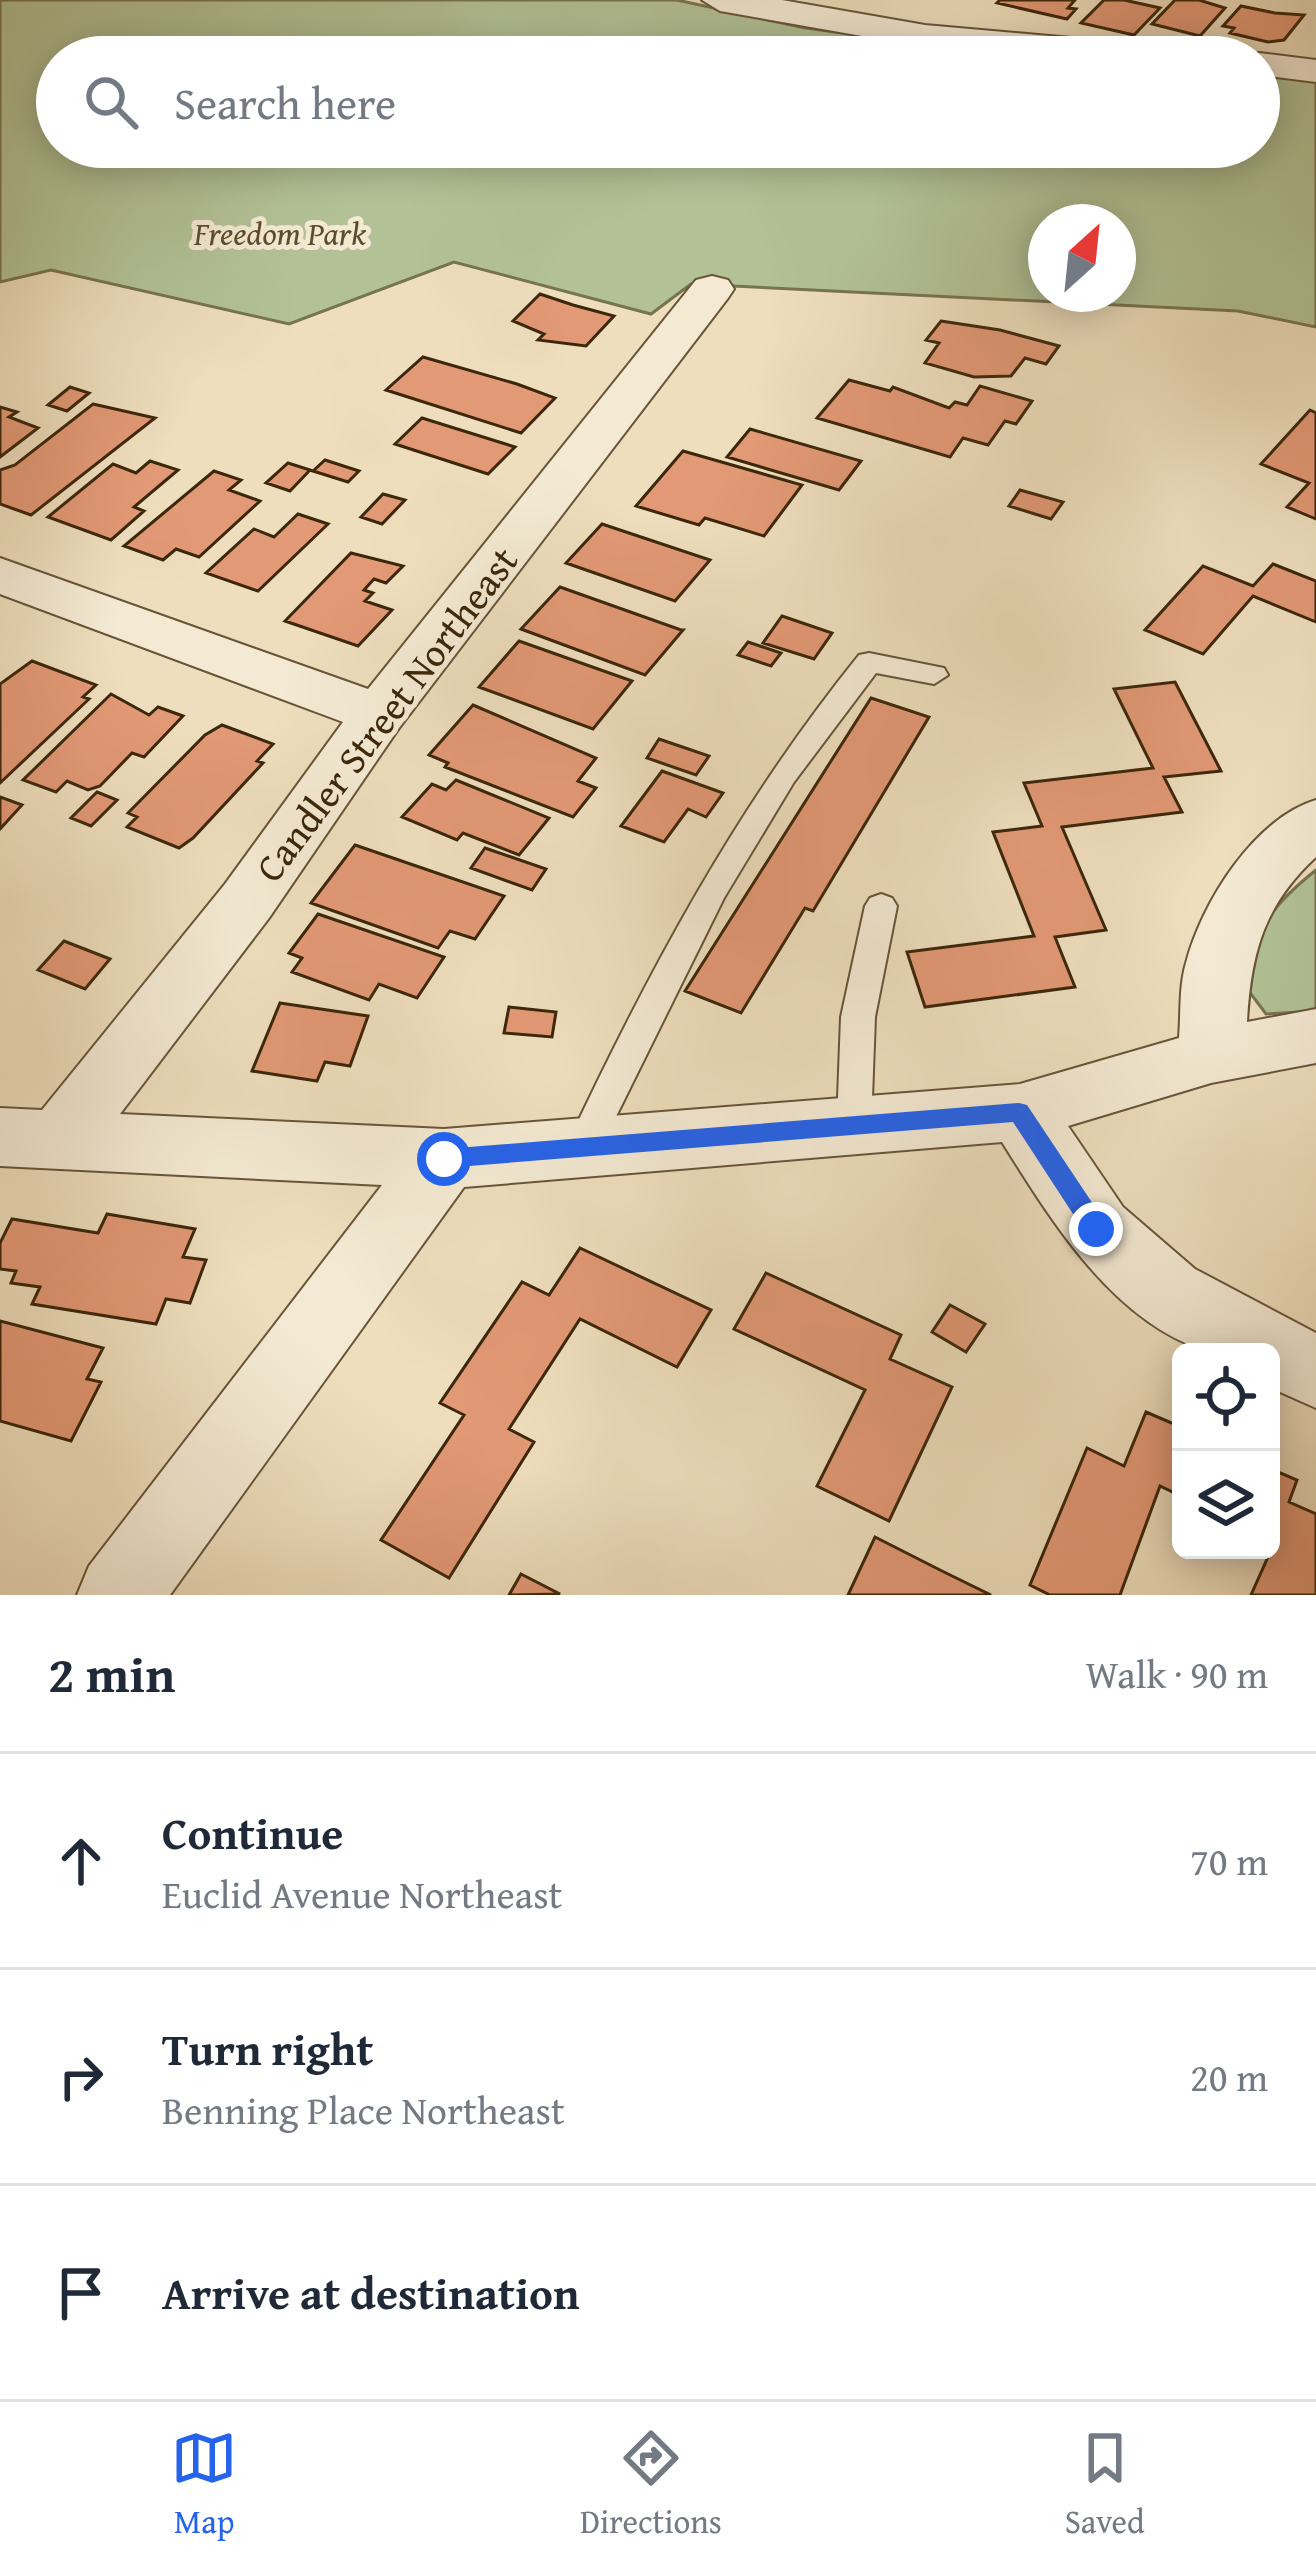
<!DOCTYPE html>
<html lang="en">
<head>
<meta charset="utf-8">
<style>
  :root { --surface:#fff; --page:#f2f2f3; --text:#1f2937; --muted:#747a83; --line:#e0e1e3; --accent:#2563eb }
  body { margin:0; font-family:"Gentium Book Plus",serif; background:var(--page); color:var(--text) }
  .controls { position:absolute; right:36px; bottom:36px; display:grid; overflow:hidden; border-radius:18px; box-shadow:0 6px 30px #0003 }
  .controls button { width:108px; height:108px; display:grid; place-items:center; padding:0; border:0; border-bottom:3px solid var(--line); background:var(--surface); color:var(--text); font:60px sans-serif }
  .compass { position:absolute; left:1028px; top:204px; width:108px; height:108px; border-radius:50%; background:var(--surface); box-shadow:0 6px 30px #0003; rotate:27deg }
  .stop { position:absolute; width:36px; height:36px; margin:-27px; border:9px solid #2563eb; border-radius:50%; background:#fff }
  .stop.end { background:#2563eb; border-color:#fff; box-shadow:0 3px 12px #0008 }
  .list { margin:0; padding:0; list-style:none }
  h2 { display:flex; justify-content:space-between; align-items:center; height:156px; margin:0; padding:0 48px; font-size:51px }
  h2 small { font-size:39px; font-weight:400; color:var(--muted) }
  .list li { display:grid; grid-template-columns:78px 1fr auto; gap:36px; align-items:center; box-sizing:border-box; height:216px; padding:0 48px; border-top:3px solid var(--line) }
  .list b { display:block; font-size:45px; white-space:nowrap }
  .list p { margin:0; font-size:39px; white-space:nowrap; color:var(--muted) }
  .list em { font-size:39px; font-style:normal; color:var(--muted) }
  .icon { flex:none; width:66px; height:66px; fill:none; stroke:currentColor; stroke-width:2; stroke-linecap:round; stroke-linejoin:round }
  .map { position:relative; flex:none; width:1316px; height:1595px; overflow:hidden }
  .search { position:absolute; background:var(--surface); box-shadow:0 6px 30px #0003; left:36px; right:36px; top:36px; height:132px; display:flex; align-items:center; gap:30px; box-sizing:border-box; padding:0 42px; border-radius:66px; color:var(--muted); font-size:45px }
  .sheet { height:804px; background:var(--surface) }
  nav { display:flex; justify-content:space-around; align-items:center; box-sizing:border-box; height:168px; border-top:3px solid var(--line); background:var(--surface); font-size:33px; color:var(--muted) }
  nav a { display:grid; justify-items:center; gap:6px }
  nav .on { color:var(--accent) }
  .map>svg:first-child { display:block }
  .green { fill:#b2c296; stroke:#777450; stroke-width:3; fill-rule:evenodd }
  .building { fill:#e29975; stroke:#3c270b; stroke-width:3 }
  .lines { fill:none; stroke-linecap:round; stroke-linejoin:round }
  .service-casing { stroke:#685538; stroke-width:4 }
  .minor-casing { stroke:#685538; stroke-width:4 }
  .service { fill:#f4ead4; fill-rule:evenodd }
  .minor { fill:#f4ead4; fill-rule:evenodd }
  .route { fill:#2563eb }
  .labels { text-anchor:middle; stroke-width:10; stroke-linejoin:round; paint-order:stroke }
  .far-park-label { font-size:33px; font-style:italic; fill:#5a4e2e; stroke:#f4ead4 }
  .street-label { font-size:39px; fill:#3c270b; stroke:#f4ead4 }
</style>
</head>
<body>
<div class="map">
<svg width="1316" height="1595" viewBox="0 0 1316 1595">
  <rect width="100%" height="100%" fill="#eedebd"/>
  <filter id="stains"><feTurbulence type="fractalNoise" baseFrequency=".00167" numOctaves="4"/><feColorMatrix values="0 0 0 0 .2 0 0 0 0 .09 0 0 0 0 .02 0 0 0 .5 -.17"/></filter>
  <radialGradient id="worn" r=".72"><stop offset=".6" stop-color="#630" stop-opacity="0"/><stop offset="1" stop-color="#630" stop-opacity=".3"/></radialGradient>
  <!-- green -->
  <path class="green" d="M0,0H677L805,28L1027,57H57V147H1259V74L1316,80V327L1238,311L691,284L651,314L454,262L289,324L51,270L0,282ZM1046,222H1118V294H1046Z
    M1316,870V1011L1266,1014L1245,986C1254,929 1271,906 1316,870Z"/>
  <!-- building -->
  <path class="building" d="M1000,0H1075L1068,8L1076,9L1067,19L997,3Z
    M1104,0H1124L1160,8L1134,35L1081,23Z
    M1175,0H1199L1225,8L1200,36L1152,24Z
    M1241,6L1275,13L1304,15L1284,40L1268,42L1230,33L1234,28L1223,26Z
    M540,294L573,305L614,316L586,346L538,340L544,334L513,321Z
    M941,321L1000,330L1059,346L1046,364L1025,358L1011,376L974,377L925,363L939,343L926,340Z
    M423,357L517,384L555,398L521,433L386,390Z
    M849,380L890,391L893,387L949,408L955,402L967,405L980,386L1032,401L1016,424L1005,421L988,445L963,438L950,457L817,418Z
    M70,387L89,393L67,411L48,405Z
    M93,404L155,418L31,515L0,504V470L15,465Z
    M0,407L17,412L9,417L38,428L0,457Z
    M1310,410L1316,413V519L1287,507L1309,483L1261,464Z
    M422,418L515,447L488,474L395,444Z
    M750,429L861,461L839,490L727,457Z
    M683,451L802,485L764,536L705,518L699,525L636,506Z
    M325,460L359,471L348,482L313,471Z
    M150,461L178,470L134,507L144,511L111,540L48,517L113,464L136,473Z
    M288,463L310,470L290,491L266,483Z
    M214,471L241,480L229,490L260,501L199,557L176,549L163,560L124,546Z
    M1020,490L1063,502L1051,519L1009,506Z
    M383,494L405,500L382,524L361,517Z
    M298,514L328,524L258,591L206,573L254,529L274,537Z
    M602,524L710,560L675,601L566,563Z
    M351,553L403,566L386,583L374,579L364,590L373,593L365,601L392,610L358,646L285,621Z
    M1273,564L1316,581V622L1253,596L1203,654L1145,630L1203,566L1253,586Z
    M560,587L681,630H683L645,675L521,629Z
    M782,616L832,633L814,659L763,643Z
    M519,641L632,681L593,729L479,687Z
    M748,642L781,653L771,666L738,655Z
    M32,661L96,685L83,697L89,699L0,783V684Z
    M1175,682L1221,771L1164,777L1182,812L1062,827L1106,930L1055,937L1075,987L925,1007L907,952L1034,936L993,832L1042,826L1024,783L1153,768L1114,689Z
    M111,694L149,715L158,707L183,716L144,757L132,753L100,786L88,790L67,781L56,792L23,780Z
    M871,698L929,717L813,911L805,908L741,1013L685,991Z
    M473,705L596,758L578,781L596,788L573,817L445,767L448,763L429,755Z
    M222,725L273,744L257,761L263,763L193,838L179,848L127,827L137,817L128,813L205,735Z
    M659,739L709,756L696,775L647,758Z
    M662,771L723,793L706,817L688,809L664,842L621,826Z
    M456,780L549,818L519,855L463,833L457,840L402,817L432,784L446,790Z
    M97,792L117,800L91,826L71,818Z
    M0,797L22,805L0,829Z
    M355,845L504,896L475,939L450,931L438,948L311,903Z
    M485,848L546,869L532,890L471,868Z
    M318,914L444,957L417,998L379,984L369,1000L292,972L302,958L289,953Z
    M64,941L110,959L85,989L38,970Z
    M280,1003L368,1016L350,1066L325,1062L317,1081L252,1071Z
    M509,1007L556,1012L552,1037L504,1033Z
    M107,1214L195,1229L183,1257L206,1260L190,1303L166,1299L156,1324L32,1304L40,1287L11,1283L16,1271L0,1269V1243L12,1219L98,1233Z
    M580,1248L711,1310L677,1367L580,1319L509,1429L534,1442L449,1578L381,1540L464,1415L440,1403L522,1282L549,1295Z
    M766,1273L901,1335L890,1359L952,1387L889,1521L817,1486L865,1390L734,1329Z
    M950,1305L985,1324L966,1352L932,1332Z
    M0,1321L103,1348L87,1379L101,1382L71,1441L0,1421Z
    M1146,1412L1181,1427V1496L1160,1486L1120,1595H1050L1030,1585L1087,1448L1124,1466Z
    M1271,1469L1297,1480L1289,1502L1316,1514V1595H1251L1271,1550Z
    M875,1537L942,1571L991,1595H848Z
    M521,1574L560,1594L509,1595Z"/>
  <g class="lines">
    <defs>
      <path id="service" d="M869,653L944,668L948,675L934,684L876,673L794,782L724,898L596,1157L584,1162L572,1157L566,1147C648,972 737,806 859,655Z
        M881,894L892,898L897,906L875,1017L871,1125L866,1135L854,1139L842,1135L837,1125L841,1017L865,906L870,898Z"/>
      <path id="minor" d="M702,0H782L925,25L1161,46L1180,57H1035L925,47L720,11Z
        M1259,53L1316,60V82L1259,75V57H1245Z
        M712,276L728,280L734,289L728,298L399,728L269,918L120,1114L444,1129L1020,1084L1179,1038C1181,1014 1179,986 1186,963C1202,902 1254,819 1316,800V857C1264,905 1251,953 1247,1022L1316,1009V1063L1211,1083L1068,1126L1123,1207L1195,1269L1316,1333V1408L1271,1388V1352C1252,1352 1224,1357 1206,1351C1112,1321 1051,1220 1002,1142L464,1187L170,1595H77L89,1566L382,1185L0,1166V1108L42,1110L225,884L343,722L0,594V558L368,689L696,280Z"/>
    </defs>
    <!-- service casing -->
    <use href="#service" class="service-casing"/>
    <!-- minor casing -->
    <use href="#minor" class="minor-casing"/>
    <!-- service -->
    <use href="#service" class="service"/>
    <!-- minor -->
    <use href="#minor" class="minor"/>
  </g>
  <!-- route -->
  <path class="route" d="M1019,1103L1027,1105L1105,1222V1237H1088L1013,1122L444,1168L432,1159L444,1149Z"/>
  <g class="labels">
    <!-- far-park labels -->
    <g class="far-park-label">
      <text x="280" y="245">Freedom Park</text>
    </g>
    <!-- street labels -->
    <g class="street-label">
      <text transform="translate(386 714) rotate(-53)" y="14">Candler Street Northeast</text>
    </g>
  </g>
  <rect width="100%" height="100%" filter="url(#stains)"/>
  <rect width="100%" height="100%" fill="url(#worn)"/>
</svg>
<div class="controls">
<button><svg class="icon" aria-label="locate" viewBox="0 0 24 24"><circle cx="12" cy="12" r="6"/><path d="M12 2v4M12 18v4M2 12h4M18 12h4"/></svg></button>
<button><svg class="icon" aria-label="layers" viewBox="0 0 24 24"><path d="M12 4l9 5-9 5-9-5zM3 14l9 5 9-5"/></svg></button>
</div>
<svg class="compass" viewBox="-18 -18 36 36"><path d="M0-13l5 13h-10z" fill="#e53935"/><path d="M0 13l5-13h-10z" fill="#747a83"/></svg>
<div class="stop" style="left:444px;top:1159px"></div>
<div class="stop end" style="left:1096px;top:1229px"></div>
<div class="search"><svg class="icon" aria-label="search" viewBox="0 0 24 24"><circle cx="10" cy="10" r="6"/><path d="M15 15l6 6"/></svg>Search here</div>
</div>
<section class="sheet">
<h2>2 min<small>Walk · 90 m</small></h2>
<ul class="list">
<li><svg class="icon" aria-label="ahead" viewBox="0 0 24 24"><path d="M12 20V5M6 11l6-6 6 6"/></svg><div><b>Continue</b><p>Euclid Avenue Northeast</p></div><em>70 m</em></li>
<li><svg class="icon" aria-label="right" viewBox="0 0 24 24"><path d="M7 20v-9h11M14 6l5 5-5 5"/></svg><div><b>Turn right</b><p>Benning Place Northeast</p></div><em>20 m</em></li>
<li><svg class="icon" aria-label="arrive" viewBox="0 0 24 24"><path d="M6 21V4h12l-3 4 3 4H6"/></svg><div><b>Arrive at destination</b></div></li>
</ul>
</section>
<nav>
<a class="on"><svg class="icon" aria-label="map" viewBox="0 0 24 24"><path d="M3 6l6-2 6 2 6-2v14l-6 2-6-2-6 2zM9 4v14M15 6v14"/></svg>Map</a>
<a><svg class="icon" aria-label="directions" viewBox="0 0 24 24"><path d="M12 3l9 9-9 9-9-9zM9 14v-3h6M13 9l2 2-2 2"/></svg>Directions</a>
<a><svg class="icon" aria-label="saved" viewBox="0 0 24 24"><path d="M7 4h10v16l-5-4-5 4z"/></svg>Saved</a>
</nav>
</body>
</html>
